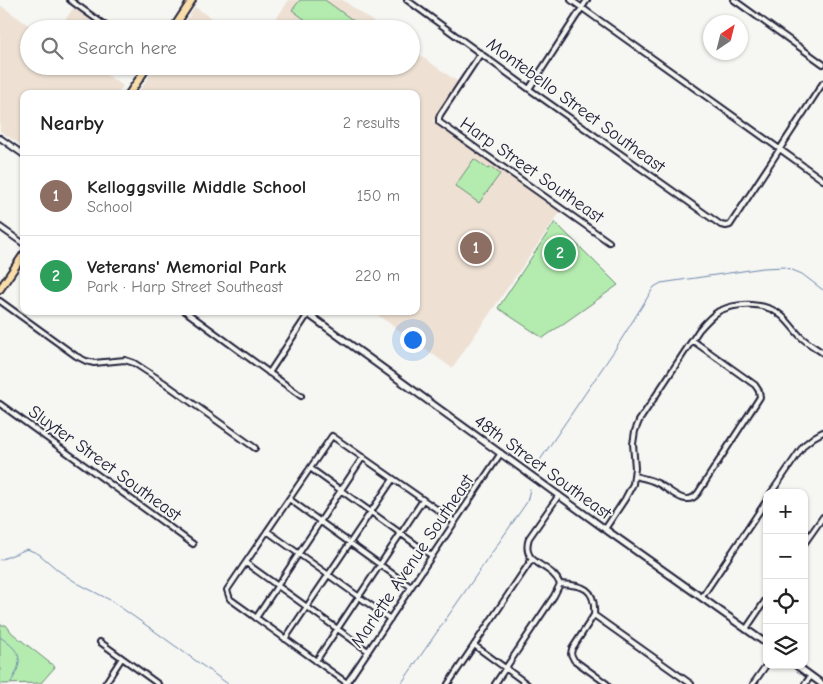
<!DOCTYPE html>
<html lang="en">
<head>
<meta charset="utf-8">
<style>
  :root { --surface:#fff; --page:#f6f6f6; --text:#222; --muted:#767676; --line:#e0e0e0; --accent:#7c3aed }
  body { margin:0; font-family:"Comic Neue",sans-serif; background:var(--page); color:var(--text) }
  .controls { position:absolute; right:15px; bottom:15px; display:grid; overflow:hidden; border-radius:10px; box-shadow:0 1px 4px #0004 }
  .controls button { width:45px; height:45px; display:grid; place-items:center; padding:0; border:0; border-bottom:1px solid var(--line); background:var(--surface); color:var(--text); font:25px sans-serif }
  .compass { position:absolute; left:703px; top:15px; width:45px; height:45px; border-radius:50%; background:var(--surface); box-shadow:0 1px 4px #0004; rotate:35deg }
  .you { position:absolute; left:412px; top:339px; width:18px; height:18px; margin:-12px; border:4px solid #fff; border-radius:50%; background:#1a73e8; box-shadow:0 0 0 8px #1a73e833 }
  .badge { display:grid; place-items:center; width:32px; height:32px; border-radius:50%; background:var(--accent); color:#fff; font-size:16px; font-weight:700 }
  .pin { position:absolute; translate:-50% -50%; border:2px solid #fff; box-shadow:0 1px 5px #0006 }
  .list { margin:0; padding:0; list-style:none }
  h2 { display:flex; justify-content:space-between; align-items:center; height:65px; margin:0; padding:0 20px; font-size:21px }
  h2 small { font-size:16px; font-weight:400; color:var(--muted) }
  .list li { display:grid; grid-template-columns:32px 1fr auto; gap:15px; align-items:center; box-sizing:border-box; height:80px; padding:0 20px; border-top:1px solid var(--line) }
  .list b { display:block; font-size:19px; white-space:nowrap }
  .list p { margin:0; font-size:16px; white-space:nowrap; color:var(--muted) }
  .list em { font-size:16px; font-style:normal; color:var(--muted) }
  .icon { flex:none; width:28px; height:28px; fill:none; stroke:currentColor; stroke-width:2; stroke-linecap:round; stroke-linejoin:round }
  .map { position:relative; flex:none; width:823px; height:684px; overflow:hidden }
  .search { position:absolute; background:var(--surface); box-shadow:0 1px 4px #0004; left:20px; top:20px; width:400px; height:55px; display:flex; align-items:center; gap:12px; box-sizing:border-box; padding:0 18px; border-radius:28px; color:var(--muted); font-size:19px }
  .panel { position:absolute; background:var(--surface); box-shadow:0 1px 4px #0004; left:20px; top:90px; width:400px; height:225px; border-radius:10px }
  .map>svg:first-child { display:block }
  .built { fill:#eee1d4 }
  .green { fill:#b4ecaf; stroke:#6b8775 }
  .lines { fill:none; stroke-linecap:round; stroke-linejoin:round }
  .stream { stroke:#6b87ac; stroke-width:1 }
  .minor-casing { stroke:#22223b; stroke-width:8 }
  .tertiary-casing { stroke:#22223b; stroke-width:9 }
  .primary-casing { stroke:#22223b; stroke-width:10 }
  .minor { stroke:#f6f6f2; stroke-width:4 }
  .tertiary { stroke:#f6f6f2; stroke-width:5 }
  .primary { stroke:#f9deab; stroke-width:6 }
  .labels { text-anchor:middle; stroke-width:4; stroke-linejoin:round; paint-order:stroke }
  .street-label { font-size:18px; fill:#22223b; stroke:#f6f6f2 }
</style>
</head>
<body>
<div class="map">
<svg width="823" height="684" viewBox="0 0 823 684">
  <rect width="100%" height="100%" fill="#f6f6f2"/>
  <filter id="ink" filterUnits="userSpaceOnUse"><feTurbulence type="fractalNoise" baseFrequency=".02" numOctaves="2"/><feDisplacementMap in="SourceGraphic" scale="10" xChannelSelector="R" yChannelSelector="G"/><feConvolveMatrix kernelMatrix="1 2 1 2 8 2 1 2 1" color-interpolation-filters="sRGB"/></filter>
  <g filter="url(#ink)">
    <!-- built -->
    <path class="built" d="M289,0H343L383,29H269Z
      M0,5L34,29H29V66H94L123,86L117,94H24V147L0,131Z
      M74,7L99,28V29H59Z
      M195,7L227,29H181Z
      M411,49L458,82L433,121L561,211L452,368L372,311H416V94H185L180,90L177,94H140V90L156,66H411Z"/>
    <!-- green -->
    <path class="green" d="M300,0H325L365,29H318L292,10Z
      M474,159L488,169L491,167L500,174L479,203L455,186Z
      M555,222L618,285L543,338L498,308Z
      M0,625H6L12,633L55,667L41,683L0,684Z"/>
    <g class="lines">
      <!-- stream -->
      <path class="stream" d="M536,466L614,351L654,287L661,283L763,268L785,267L802,274L823,290
        M0,560L27,549L39,554L59,571L77,583L110,600L153,630L228,684
        M0,637C23,653 24,660 10,684
        M401,684L527,502L530,489"/>
      <defs>
        <path id="minor" d="M70,0L110,29
          M407,0L529,89L721,225L726,226L730,225L823,83
          M571,0L823,180
          M734,0L823,64
          M481,53L440,115L439,118V122L609,242
          M529,89L587,0
          M0,138L24,155
          M0,227L24,244
          M0,301L76,356L86,361L94,363L125,360L134,363L163,382L255,448
          M185,311L301,396
          M269,373L310,311
          M0,404L193,544
          M310,468L432,556
          M634,476C642,478 650,479 657,483C670,489 686,509 698,493L760,397L759,391L755,385L692,340
          M771,493L804,445L814,437L823,432
          M559,495L529,538C520,566 551,562 560,584C583,585 596,588 594,615L691,684
          M289,499L411,587
          M605,529L625,499L633,484L635,468L633,444L635,431L639,421L699,330C705,323 711,316 719,311C738,302 766,302 782,316C789,322 794,330 801,337C807,343 816,348 823,353
          M267,531L390,619
          M804,544L823,517
          M246,563L368,651
          M702,597L767,500
          M594,615L572,649L571,654L574,660L607,684
          M256,618L363,457
          M746,629L767,598
          M285,639L393,479
          M100,642L158,684
          M474,645L527,684
          M316,661L423,500
          M347,683L230,599L227,590L332,436L455,522
          M105,684L122,658
          M346,684L501,453
          M448,684L532,559
          M495,684L554,596L560,584
          M753,684L767,664
          M805,684L811,676"/>
        <path id="tertiary" d="M304,311L605,529L767,644
          M796,665L822,684"/>
        <path id="primary" d="M173,29L192,0
          M129,94L148,66
          M0,289L24,254"/>
      </defs>
      <!-- minor casing -->
      <use href="#minor" class="minor-casing"/>
      <!-- tertiary casing -->
      <use href="#tertiary" class="tertiary-casing"/>
      <!-- primary casing -->
      <use href="#primary" class="primary-casing"/>
      <!-- minor -->
      <use href="#minor" class="minor"/>
      <!-- tertiary -->
      <use href="#tertiary" class="tertiary"/>
      <!-- primary -->
      <use href="#primary" class="primary"/>
    </g>
  </g>
  <g class="labels">
    <!-- street labels -->
    <g class="street-label">
      <text transform="translate(576 105) rotate(36)" y="6">Montebello Street Southeast</text>
      <text transform="translate(532 170) rotate(35)" y="6">Harp Street Southeast</text>
      <text transform="translate(105 463) rotate(36)" y="6">Sluyter Street Southeast</text>
      <text transform="translate(543 467) rotate(36)" y="6">48th Street Southeast</text>
      <text transform="translate(412 561) rotate(-56)" y="6">Marlette Avenue Southeast</text>
    </g>
  </g>
</svg>
<div class="controls">
<button>+</button>
<button>−</button>
<button><svg class="icon" aria-label="locate" viewBox="0 0 24 24"><circle cx="12" cy="12" r="6"/><path d="M12 2v4M12 18v4M2 12h4M18 12h4"/></svg></button>
<button><svg class="icon" aria-label="layers" viewBox="0 0 24 24"><path d="M12 4l9 5-9 5-9-5zM3 14l9 5 9-5"/></svg></button>
</div>
<svg class="compass" viewBox="-18 -18 36 36"><path d="M0-13l5 13h-10z" fill="#e53935"/><path d="M0 13l5-13h-10z" fill="#767676"/></svg>
<div class="you"></div>
<div class="pin badge" style="left:476px;top:248px;background:#8d6e63">1</div>
<div class="pin badge" style="left:560px;top:253px;background:#2e9e5b">2</div>
<div class="search"><svg class="icon" aria-label="search" viewBox="0 0 24 24"><circle cx="10" cy="10" r="6"/><path d="M15 15l6 6"/></svg>Search here</div>
<section class="panel">
<h2>Nearby<small>2 results</small></h2>
<ul class="list">
<li><span class="badge" style="background:#8d6e63">1</span><div><b>Kelloggsville Middle School</b><p>School</p></div><em>150 m</em></li>
<li><span class="badge" style="background:#2e9e5b">2</span><div><b>Veterans' Memorial Park</b><p>Park · Harp Street Southeast</p></div><em>220 m</em></li>
</ul>
</section>
</div>
</body>
</html>
